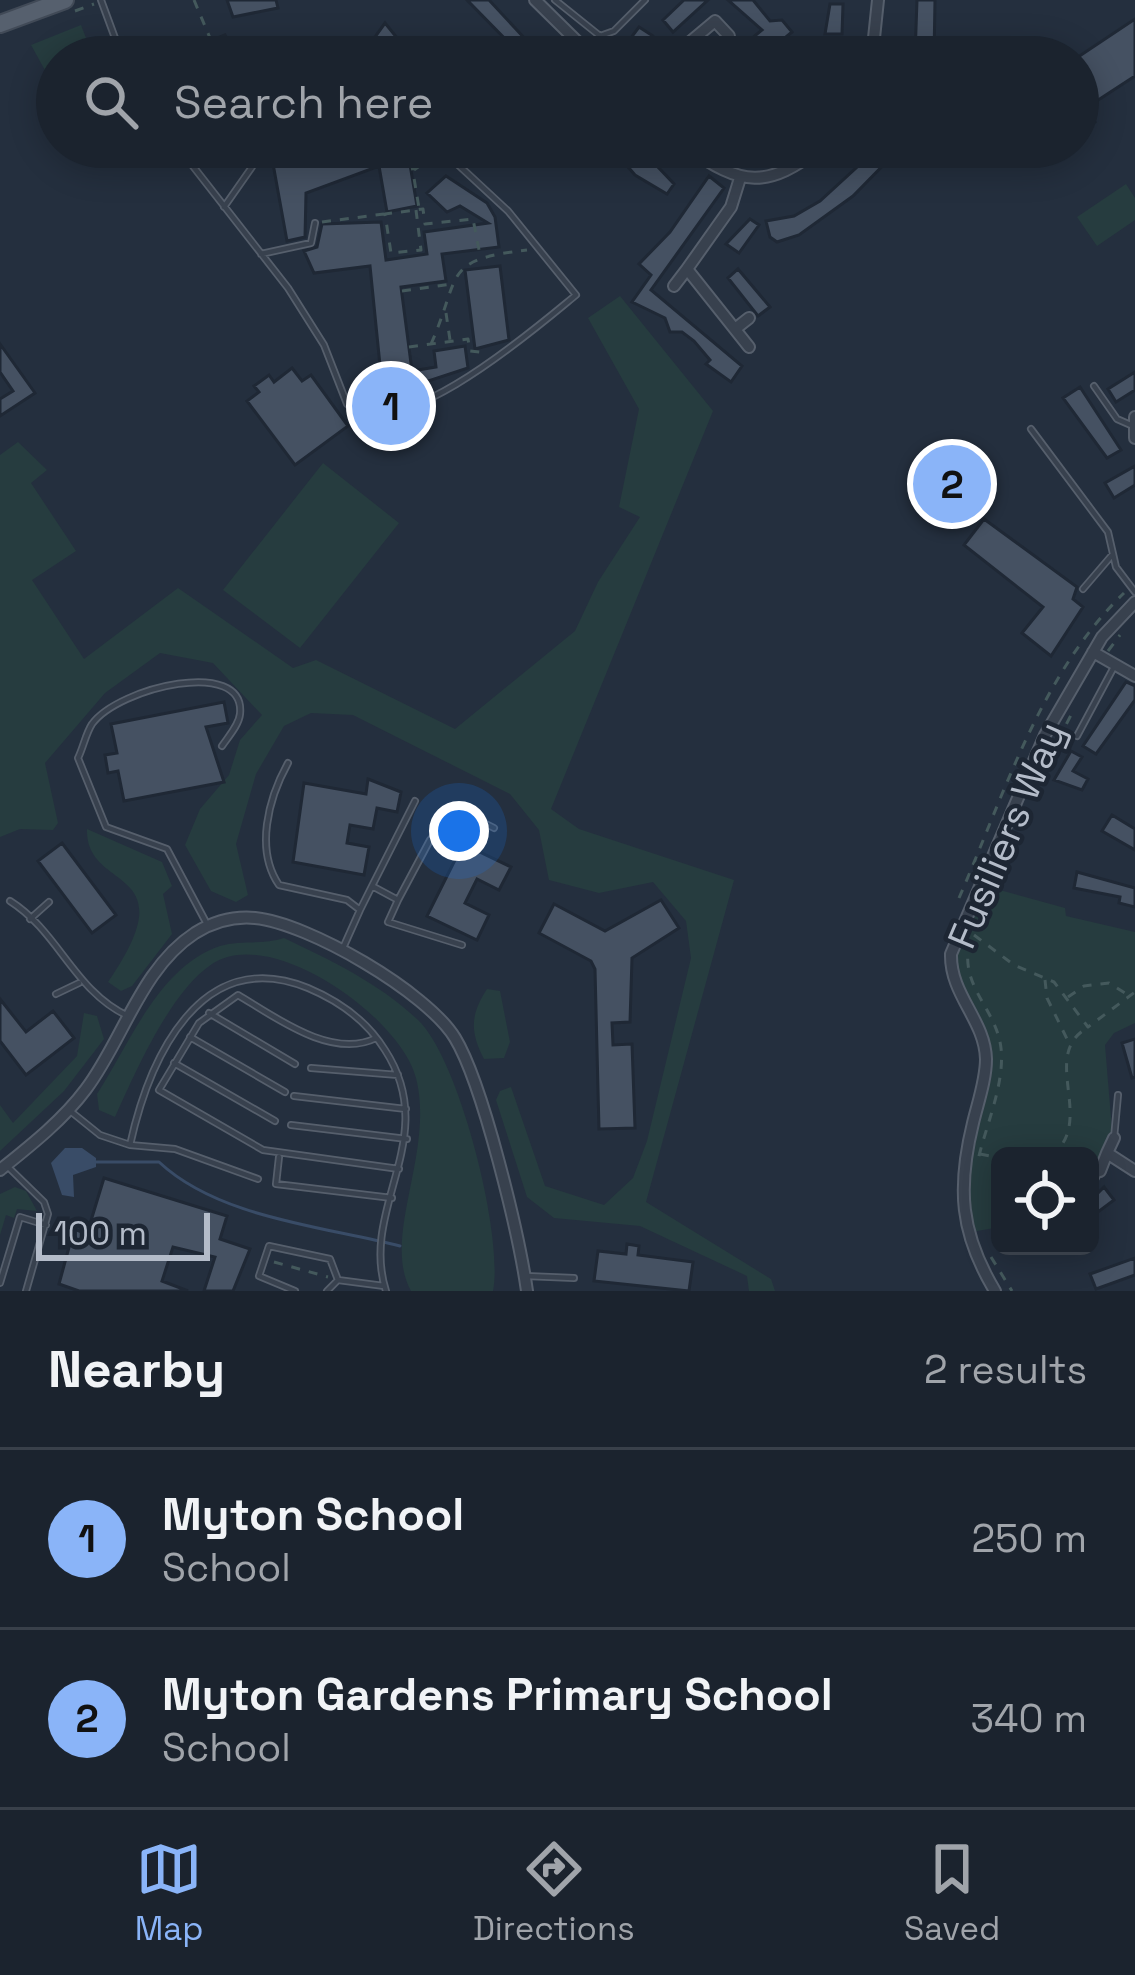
<!DOCTYPE html>
<html lang="en">
<head>
<meta charset="utf-8">
<style>
  :root { --surface:#1b232e; --page:#282f3a; --text:#f1f3f6; --muted:#a0a4aa; --line:#39404a; --accent:#8ab4f8 }
  body { margin:0; font-family:"Space Grotesk",sans-serif; background:var(--page); color:var(--text) }
  .controls { position:absolute; right:36px; bottom:36px; display:grid; overflow:hidden; border-radius:18px; box-shadow:0 6px 30px #0003 }
  .controls button { width:108px; height:108px; display:grid; place-items:center; padding:0; border:0; border-bottom:3px solid var(--line); background:var(--surface); color:var(--text); font:60px sans-serif }
  .scale { position:absolute; left:36px; bottom:30px; width:174px; box-sizing:border-box; padding-left:12px; border:6px solid #b4bcc9; border-top:0; font-size:33px; line-height:42px; white-space:nowrap; color:#b4bcc9; -webkit-text-stroke:9px #1d2633; paint-order:stroke }
  .you { position:absolute; left:459px; top:831px; width:42px; height:42px; margin:-30px; border:9px solid #fff; border-radius:50%; background:#1a73e8; box-shadow:0 0 0 18px #1a73e833 }
  .badge { display:grid; place-items:center; width:78px; height:78px; border-radius:50%; background:var(--accent); color:#111; font-size:39px; font-weight:700 }
  .pin { position:absolute; translate:-50% -50%; border:6px solid #fff; box-shadow:0 3px 12px #0006 }
  .list { margin:0; padding:0; list-style:none }
  h2 { display:flex; justify-content:space-between; align-items:center; height:156px; margin:0; padding:0 48px; font-size:51px }
  h2 small { font-size:39px; font-weight:400; color:var(--muted) }
  .list li { display:grid; grid-template-columns:78px 1fr auto; gap:36px; align-items:center; box-sizing:border-box; height:180px; padding:0 48px; border-top:3px solid var(--line) }
  .list b { display:block; font-size:45px; white-space:nowrap }
  .list p { margin:0; font-size:39px; white-space:nowrap; color:var(--muted) }
  .list em { font-size:39px; font-style:normal; color:var(--muted) }
  .icon { flex:none; width:66px; height:66px; fill:none; stroke:currentColor; stroke-width:2; stroke-linecap:round; stroke-linejoin:round }
  .map { position:relative; flex:none; width:1135px; height:1291px; overflow:hidden }
  .search { position:absolute; background:var(--surface); box-shadow:0 6px 30px #0003; left:36px; right:36px; top:36px; height:132px; display:flex; align-items:center; gap:30px; box-sizing:border-box; padding:0 42px; border-radius:66px; color:var(--muted); font-size:45px }
  .sheet { height:516px; background:var(--surface) }
  nav { display:flex; justify-content:space-around; align-items:center; box-sizing:border-box; height:168px; border-top:3px solid var(--line); background:var(--surface); font-size:33px; color:var(--muted) }
  nav a { display:grid; justify-items:center; gap:6px }
  nav .on { color:var(--accent) }
  .map>svg:first-child { display:block }
  .green { fill:#263c3f }
  .water { fill:#394c67 }
  .lines { fill:none; stroke-linecap:round; stroke-linejoin:round }
  .stream { stroke:#394c67; stroke-width:3 }
  .building { fill:#455162; stroke:#1f2835; stroke-width:3 }
  .service-casing { stroke:#565f6c; stroke-width:8 }
  .minor-casing { stroke:#565f6c; stroke-width:14 }
  .primary-casing { stroke:#414a57; stroke-width:20 }
  .path { stroke:#44595c; stroke-width:3; stroke-dasharray:9 9; stroke-linecap:butt }
  .service { stroke:#38414e; stroke-width:4.5 }
  .minor { stroke:#38414e; stroke-width:10 }
  .primary { stroke:#56606e; stroke-width:16 }
  .labels { text-anchor:middle; stroke-width:9; stroke-linejoin:round; paint-order:stroke }
  .street-label { font-size:39px; fill:#b4bcc9; stroke:#1d2633 }
</style>
</head>
<body>
<div class="map">
<svg width="1135" height="1291" viewBox="0 0 1135 1291">
  <rect width="100%" height="100%" fill="#242f3e"/>
  <!-- green -->
  <path class="green" d="M81,25L91,51L87,57H57L56,111L47,85L52,83L31,45Z
    M1126,184L1135,198V220L1097,246L1077,217Z
    M620,296L713,411L551,809L579,829L734,880L646,1202L771,1279L775,1291H749L747,1276L640,1226L554,1218L527,1197L496,1100L500,1091L511,1087L545,1186L604,1205L633,1178L647,1141L691,958L686,921L653,882L599,893L549,880L539,830L510,794L353,715L311,713L284,726L256,774L236,844L248,895L236,902L211,891L185,845L200,809L229,775L240,740L262,715L213,663L160,653L105,693L45,763L58,823L53,830L20,829L0,837V455L18,442L47,470L31,483L76,551L32,580L84,659L178,588L293,668L316,660L455,729L575,631L598,582L640,517L619,507L639,409L588,318Z
    M323,463L399,523L300,648L223,590Z
    M87,829L162,862L172,886L163,894L172,934L132,986L121,991L108,982C190,863 85,894 87,829Z
    M978,884L1065,908L1066,916L1135,932V1023L1114,1033L1105,1045L1112,1130L1090,1174V1156H1000V1227L966,1233L962,1209L986,1058L951,954Z
    M284,938C332,961 379,983 418,1020C459,1058 504,1236 493,1291H411C381,1237 435,1152 416,1078C401,1018 271,924 212,964C170,992 136,1071 115,1117L99,1110L97,1094C129,1045 159,966 220,946C240,940 263,945 284,938Z
    M487,989L500,991L510,1042L504,1058L484,1059C470,1032 470,1015 487,989Z
    M84,1013L97,1016L104,1039L64,1091L0,1151V1105L13,1123L77,1056Z
    M15,1187L26,1191L37,1211L17,1209L14,1218L6,1215L0,1235V1194Z"/>
  <!-- water -->
  <path class="water" d="M65,1148H82L96,1158V1167L73,1175L74,1197L62,1195L51,1163Z"/>
  <g class="lines">
    <!-- stream -->
    <path class="stream" d="M96,1162H159C219,1218 322,1226 400,1246"/>
  </g>
  <!-- building -->
  <path class="building" d="M227,0H276L278,8L233,17Z
    M467,0H489L542,57H523Z
    M684,0H708L673,32L663,20Z
    M728,0H753L770,21L782,20L792,32L762,57H729L762,30Z
    M917,0H935L934,57H915Z
    M830,4H843L842,34H825Z
    M1135,19V76L1086,108L1095,122L1078,133V57Z
    M385,23L402,44L386,57H372L367,48Z
    M639,27L653,36L662,57H641L627,43Z
    M225,35L236,57H171V56Z
    M270,147H407L417,206L387,212L379,166L306,193L305,237L287,241Z
    M611,147H639L674,184L667,194L635,175Z
    M879,147H901L853,196L799,235L777,242L770,237L766,221L794,216L820,201Z
    M446,176L487,203L495,217L499,247L442,254L446,281L401,287L412,371L436,367L434,351L465,346L468,368L422,383L423,394L370,407L364,378L381,375L370,266L314,273L304,251L317,247L322,224L381,222L386,260L427,254L424,232L488,223L460,206L447,212L427,193Z
    M709,176L724,188L651,290L742,366L731,382L706,364L710,360L694,341L682,332H670L665,318L632,302L651,275L639,264L670,232Z
    M750,219L759,225L739,253L726,244Z
    M500,266L509,340L475,349L465,270Z
    M738,269L770,307L758,316L728,278Z
    M0,344L35,393L0,416V399L13,391L0,372Z
    M292,368L302,381L311,375L348,426L295,465L247,401L259,392L254,386L269,375L274,382Z
    M1135,372V390L1116,402L1108,389Z
    M1080,387L1121,450L1107,458L1063,398Z
    M1135,466V485L1114,498L1105,483Z
    M984,519L1077,587L1073,599L1083,607L1051,656L1022,633L1043,607L964,545Z
    M1126,682L1135,686V700L1096,754L1083,746Z
    M224,702L228,723L206,727L224,782L124,801L118,771L108,773L105,755L117,753L111,724Z
    M1071,751L1082,757L1073,771L1088,779L1082,790L1054,780Z
    M368,779L401,792L397,812L377,808L373,829L350,825L347,843L369,847L364,875L293,862L304,783L366,794Z
    M1112,815L1135,829V850L1102,831Z
    M62,843L116,915L92,933L38,861Z
    M463,844L511,867L499,890L477,879L465,903L489,915L477,940L427,916Z
    M1077,872L1135,888V907L1119,903L1120,897L1074,888Z
    M661,900L679,928L632,958L630,1022L612,1023L613,1045L632,1044L635,1128L599,1129L595,969L591,961L539,933L554,904L605,931Z
    M0,999L26,1032L53,1011L74,1038L26,1075L0,1041Z
    M1135,1039V1077L1132,1078L1122,1043Z
    M104,1178L227,1216L220,1239L250,1249L233,1291H204L215,1257L173,1247L162,1281L188,1291H79L59,1284L74,1229L82,1232L85,1222L90,1224Z
    M1104,1187L1114,1200L1098,1212L1090,1201Z
    M627,1244L639,1246L638,1255L693,1262L689,1291L594,1281L598,1251L626,1254Z
    M1135,1258V1275L1096,1289L1090,1274Z"/>
  <g class="lines">
    <defs>
      <path id="service" d="M101,0L122,57
        M555,0L600,36L614,31L645,0
        M283,57L328,42H353L365,57
        M998,57L1012,44
        M178,147L288,288L324,345L347,404C396,450 538,326 576,295L508,211L439,147
        M224,207L252,167L248,147
        M261,254L311,243L315,223
        M1094,386L1117,419L1133,426
        M1031,429L1108,532L1116,567L1135,592
        M1083,589L1113,554
        M1077,736L1115,665
        M288,763C268,799 255,850 279,885L347,900L360,910L343,948
        M372,886L415,801
        M398,900L388,922L462,945
        M10,901C59,932 74,991 128,1016
        M360,910L372,886L398,900L430,840L449,819L474,818L494,828
        M30,919L49,902
        M208,926L167,849L106,827L78,758C83,748 86,733 92,724C119,687 246,657 240,714C239,725 228,737 222,746
        M56,994L79,983
        M209,1013L295,1064
        M190,1037L285,1092
        M376,1038C332,1060 275,1017 238,995L199,1023L159,1090L263,1150L399,1169
        M174,1063L275,1121
        M311,1068L398,1075
        M294,1096L406,1109
        M69,1110L100,1135L130,1145
        M291,1125L407,1139
        M1114,1138L1118,1095
        M279,1157L276,1184L392,1198
        M6,1165L44,1202L48,1214L26,1291
        M258,1179L175,1149L130,1145C149,1059 200,944 308,988C339,1001 367,1021 385,1050C442,1138 359,1207 386,1291
        M1090,1188L1100,1171
        M526,1276L574,1278
        M338,1280L384,1286
        M0,1283L20,1217L46,1225
        M295,1291L259,1276L269,1246L330,1259L338,1280
        M327,1291L338,1280"/>
      <path id="minor" d="M535,0L593,57
        M672,57L715,21L729,36
        M872,57L878,0
        M687,147C742,187 767,189 822,147
        M740,178L731,207L687,269L749,347
        M674,286L687,269
        M735,329L749,318
        M1135,417V438
        M1093,652L1135,676
        M1114,1138L1107,1153L1135,1171
        M0,1170C30,1146 63,1120 86,1089C123,1040 141,968 195,933C213,922 234,916 255,918C308,923 427,992 455,1038C483,1084 519,1235 527,1291
        M1100,1171L1107,1153
        M995,1291C960,1233 957,1188 973,1123C978,1102 986,1080 986,1059C985,1020 950,995 951,954L1045,735L1102,637L1135,602"/>
      <path id="primary" d="M0,24L65,0"/>
    </defs>
    <!-- service casing -->
    <use href="#service" class="service-casing"/>
    <!-- minor casing -->
    <use href="#minor" class="minor-casing"/>
    <!-- primary casing -->
    <use href="#primary" class="primary-casing"/>
    <!-- path -->
    <path class="path" d="M194,0L210,38
      M75,11L94,4
      M418,147L410,154L419,208
      M414,170L435,155
      M416,210L421,250L391,253L385,214L423,209L425,224L473,219L480,255
      M322,222L384,214
      M402,291L452,284
      M446,313L450,340
      M431,344C462,274 441,260 527,250
      M409,347L468,339L470,351L487,353
      M1108,651L1120,635
      M1042,772L1073,711
      M959,898C1004,795 1041,673 1124,593
      M974,935L1014,965L1054,982L1088,1027L1135,992
      M970,941C958,986 996,1007 1001,1048C1005,1084 986,1125 978,1160
      M1045,980L1047,998L1069,1043
      M1068,997L1084,986L1109,983L1128,995
      M980,1154L1000,1158
      M1051,1156C1097,1121 1039,1056 1087,1028
      M991,1257L1012,1291
      M274,1262L328,1277"/>
    <!-- service -->
    <use href="#service" class="service"/>
    <!-- minor -->
    <use href="#minor" class="minor"/>
    <!-- primary -->
    <use href="#primary" class="primary"/>
  </g>
  <g class="labels">
    <!-- street labels -->
    <g class="street-label">
      <text transform="translate(1006 835) rotate(-67)" y="14">Fusiliers Way</text>
    </g>
  </g>
</svg>
<div class="controls">
<button><svg class="icon" aria-label="locate" viewBox="0 0 24 24"><circle cx="12" cy="12" r="6"/><path d="M12 2v4M12 18v4M2 12h4M18 12h4"/></svg></button>
</div>
<div class="scale">100 m</div>
<div class="you"></div>
<div class="pin badge" style="left:391px;top:406px">1</div>
<div class="pin badge" style="left:952px;top:484px">2</div>
<div class="search"><svg class="icon" aria-label="search" viewBox="0 0 24 24"><circle cx="10" cy="10" r="6"/><path d="M15 15l6 6"/></svg>Search here</div>
</div>
<section class="sheet">
<h2>Nearby<small>2 results</small></h2>
<ul class="list">
<li><span class="badge">1</span><div><b>Myton School</b><p>School</p></div><em>250 m</em></li>
<li><span class="badge">2</span><div><b>Myton Gardens Primary School</b><p>School</p></div><em>340 m</em></li>
</ul>
</section>
<nav>
<a class="on"><svg class="icon" aria-label="map" viewBox="0 0 24 24"><path d="M3 6l6-2 6 2 6-2v14l-6 2-6-2-6 2zM9 4v14M15 6v14"/></svg>Map</a>
<a><svg class="icon" aria-label="directions" viewBox="0 0 24 24"><path d="M12 3l9 9-9 9-9-9zM9 14v-3h6M13 9l2 2-2 2"/></svg>Directions</a>
<a><svg class="icon" aria-label="saved" viewBox="0 0 24 24"><path d="M7 4h10v16l-5-4-5 4z"/></svg>Saved</a>
</nav>
</body>
</html>
